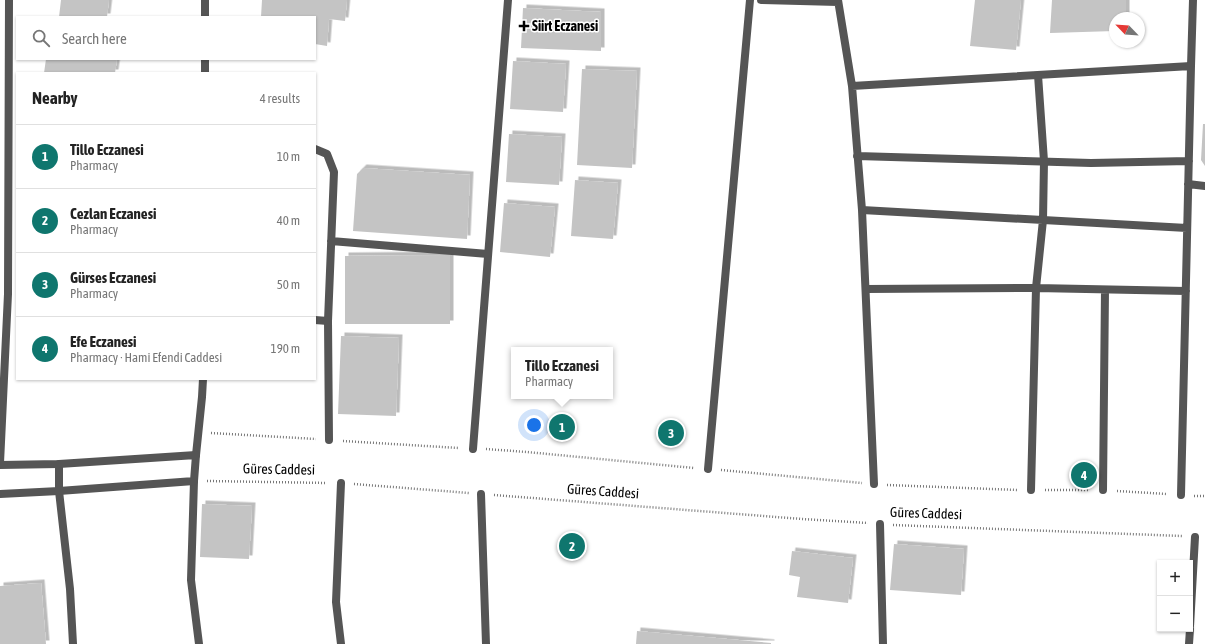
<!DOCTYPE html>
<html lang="en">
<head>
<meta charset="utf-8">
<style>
  :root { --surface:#fff; --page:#f2f2f2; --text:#222; --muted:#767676; --line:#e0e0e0; --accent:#0f766e }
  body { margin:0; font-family:"Asap Condensed",sans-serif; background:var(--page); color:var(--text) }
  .controls { position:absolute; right:12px; bottom:12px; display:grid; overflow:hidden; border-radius:0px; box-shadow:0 1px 3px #0004 }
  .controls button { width:36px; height:36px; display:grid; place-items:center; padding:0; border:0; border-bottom:1px solid var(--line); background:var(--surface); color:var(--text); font:20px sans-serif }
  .compass { position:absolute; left:1109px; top:12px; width:36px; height:36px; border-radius:50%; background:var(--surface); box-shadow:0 1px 3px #0004; rotate:295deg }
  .you { position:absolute; left:534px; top:425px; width:14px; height:14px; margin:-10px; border:3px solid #fff; border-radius:50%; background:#1a73e8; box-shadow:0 0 0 6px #1a73e833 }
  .badge { display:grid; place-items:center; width:26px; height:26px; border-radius:50%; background:var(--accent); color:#fff; font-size:13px; font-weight:700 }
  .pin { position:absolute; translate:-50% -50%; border:2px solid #fff; box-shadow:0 1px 4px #0006 }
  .popup { position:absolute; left:511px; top:347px; width:102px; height:52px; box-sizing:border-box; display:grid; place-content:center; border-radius:0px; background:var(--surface); filter:drop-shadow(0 1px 3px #0005); font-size:13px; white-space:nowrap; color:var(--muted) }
  .popup b { font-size:15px; color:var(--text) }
  .popup::after { content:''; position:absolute; left:50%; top:100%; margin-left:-8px; border:8px solid transparent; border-top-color:var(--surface) }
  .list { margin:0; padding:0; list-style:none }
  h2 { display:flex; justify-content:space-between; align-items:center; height:52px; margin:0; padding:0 16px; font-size:17px }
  h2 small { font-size:13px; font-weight:400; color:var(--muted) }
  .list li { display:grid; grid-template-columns:26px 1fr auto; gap:12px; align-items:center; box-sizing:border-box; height:64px; padding:0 16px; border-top:1px solid var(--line) }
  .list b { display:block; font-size:15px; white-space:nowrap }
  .list p { margin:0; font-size:13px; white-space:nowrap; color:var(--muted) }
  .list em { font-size:13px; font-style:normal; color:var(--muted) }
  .icon { flex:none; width:22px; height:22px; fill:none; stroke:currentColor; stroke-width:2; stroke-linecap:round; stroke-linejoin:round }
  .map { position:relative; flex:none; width:1205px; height:644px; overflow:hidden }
  .search { position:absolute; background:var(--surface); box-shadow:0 1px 3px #0004; left:16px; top:16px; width:300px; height:44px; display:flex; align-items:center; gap:10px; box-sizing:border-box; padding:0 14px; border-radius:0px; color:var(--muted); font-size:15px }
  .panel { position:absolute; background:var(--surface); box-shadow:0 1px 3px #0004; left:16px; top:72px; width:300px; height:308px; border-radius:0px }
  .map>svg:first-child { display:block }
  .building { fill:#c4c4c4; filter:url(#shadow) }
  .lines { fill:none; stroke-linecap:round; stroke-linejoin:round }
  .path { stroke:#777; stroke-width:2.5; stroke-dasharray:1 2; stroke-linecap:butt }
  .minor { stroke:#555; stroke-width:8 }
  .tertiary { stroke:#555; stroke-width:8 }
  .poi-dot { fill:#000; stroke:#fff; stroke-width:1.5 }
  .labels { text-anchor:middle; stroke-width:3; stroke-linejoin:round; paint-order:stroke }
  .poi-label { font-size:14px; font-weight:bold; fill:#000; stroke:#fff; text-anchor:start }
  .street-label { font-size:14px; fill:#000; stroke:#fff }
</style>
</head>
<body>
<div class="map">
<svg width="1205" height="644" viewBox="0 0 1205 644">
  <defs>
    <filter id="shadow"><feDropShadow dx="3.5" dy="-3.5" stdDeviation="0" flood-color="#0004"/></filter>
  </defs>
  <rect width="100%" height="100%" fill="#fff"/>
  <!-- building -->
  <path class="building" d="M61,0H109L107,17H59Z
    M262,0H347L345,21L329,19L327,46L315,44V17H261Z
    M975,0H1021L1016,50L970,46Z
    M1052,0H1126V18H1115V31L1050,33Z
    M523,8L601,12V51L521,48Z
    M46,59H117L115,73H44Z
    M513,61L566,64L563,112L510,109Z
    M582,69L637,71L632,168L577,165Z
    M1203,124H1205V166L1201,160Z
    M509,134L562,137L559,185L506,182Z
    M363,168L470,175L467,239L353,231L357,174Z
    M575,180L618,183L613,239L571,236Z
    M504,203L555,207L550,257L500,252Z
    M450,255V324H345V256Z
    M341,336L399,338L396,416L338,414Z
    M202,504L252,506L249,559L200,557Z
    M894,544L964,549L961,595L890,590Z
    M792,551L853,558L848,603L797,597L800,577L789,575Z
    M41,583L46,644H0V586Z
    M637,631L771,643V644H636Z"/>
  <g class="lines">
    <!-- path -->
    <path class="path" d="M211,433L316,439
      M343,441L459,448
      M486,449L527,452L694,468
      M721,470L862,483
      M207,481L327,483
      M354,484L469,493
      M887,485L1018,490
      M1045,490H1090
      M1117,491L1167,494
      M494,495L802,519L868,523
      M1194,496H1205
      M893,525L1182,536"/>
    <!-- minor -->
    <path class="minor" d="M761,0L838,2
      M838,0L852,86L862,210L874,484
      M205,17V0
      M205,73V59
      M852,86L1191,66
      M315,149L327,154L334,172L328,321L329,440
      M857,156L1091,163L1189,161
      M1188,184L1205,186
      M862,210L1187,228
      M331,241L488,254
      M866,289L1036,288L1186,291
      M315,320L328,321
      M473,449L508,0
      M196,455L202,397L203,379
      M0,463L8,294L9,0
      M59,464V491L70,589L73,644
      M708,469L750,0
      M194,481L191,580L199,644
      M341,483L336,602L341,644
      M1031,490L1036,288L1043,220L1044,161L1038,75
      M1103,490L1105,290
      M481,494L486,644
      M1181,495L1191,66L1193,0
      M880,524L883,644
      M1190,626L1195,537
      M1189,644L1190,629"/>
    <!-- tertiary -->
    <path class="tertiary" d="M0,465L59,464L196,455L194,481L59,491L0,494"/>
  </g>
  <!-- markers -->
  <path class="poi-dot" d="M522 20h4v4h4v4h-4v4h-4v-4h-4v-4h4z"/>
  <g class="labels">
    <!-- poi labels -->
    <g class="poi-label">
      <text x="532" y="31">Siirt Eczanesi</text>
    </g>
    <!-- street labels -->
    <g class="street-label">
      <text transform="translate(279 469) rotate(1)" y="5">Güres Caddesi</text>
      <text transform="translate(603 491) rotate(4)" y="5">Güres Caddesi</text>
      <text transform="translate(926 513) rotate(2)" y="5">Güres Caddesi</text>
    </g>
  </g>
</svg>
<div class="controls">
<button>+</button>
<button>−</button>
</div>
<svg class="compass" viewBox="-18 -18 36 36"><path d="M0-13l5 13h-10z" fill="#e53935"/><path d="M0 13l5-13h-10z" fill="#767676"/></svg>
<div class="you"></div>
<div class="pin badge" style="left:562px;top:427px">1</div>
<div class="popup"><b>Tillo Eczanesi</b>Pharmacy</div>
<div class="pin badge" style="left:572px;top:546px">2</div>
<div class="pin badge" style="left:671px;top:433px">3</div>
<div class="pin badge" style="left:1084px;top:475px">4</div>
<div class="search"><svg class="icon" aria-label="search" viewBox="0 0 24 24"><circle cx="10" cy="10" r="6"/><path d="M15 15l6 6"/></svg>Search here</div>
<section class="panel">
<h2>Nearby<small>4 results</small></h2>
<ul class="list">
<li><span class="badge">1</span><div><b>Tillo Eczanesi</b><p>Pharmacy</p></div><em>10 m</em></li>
<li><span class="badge">2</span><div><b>Cezlan Eczanesi</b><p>Pharmacy</p></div><em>40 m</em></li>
<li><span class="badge">3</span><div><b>Gürses Eczanesi</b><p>Pharmacy</p></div><em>50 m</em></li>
<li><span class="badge">4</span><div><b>Efe Eczanesi</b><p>Pharmacy · Hami Efendi Caddesi</p></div><em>190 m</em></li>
</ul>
</section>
</div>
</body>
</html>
